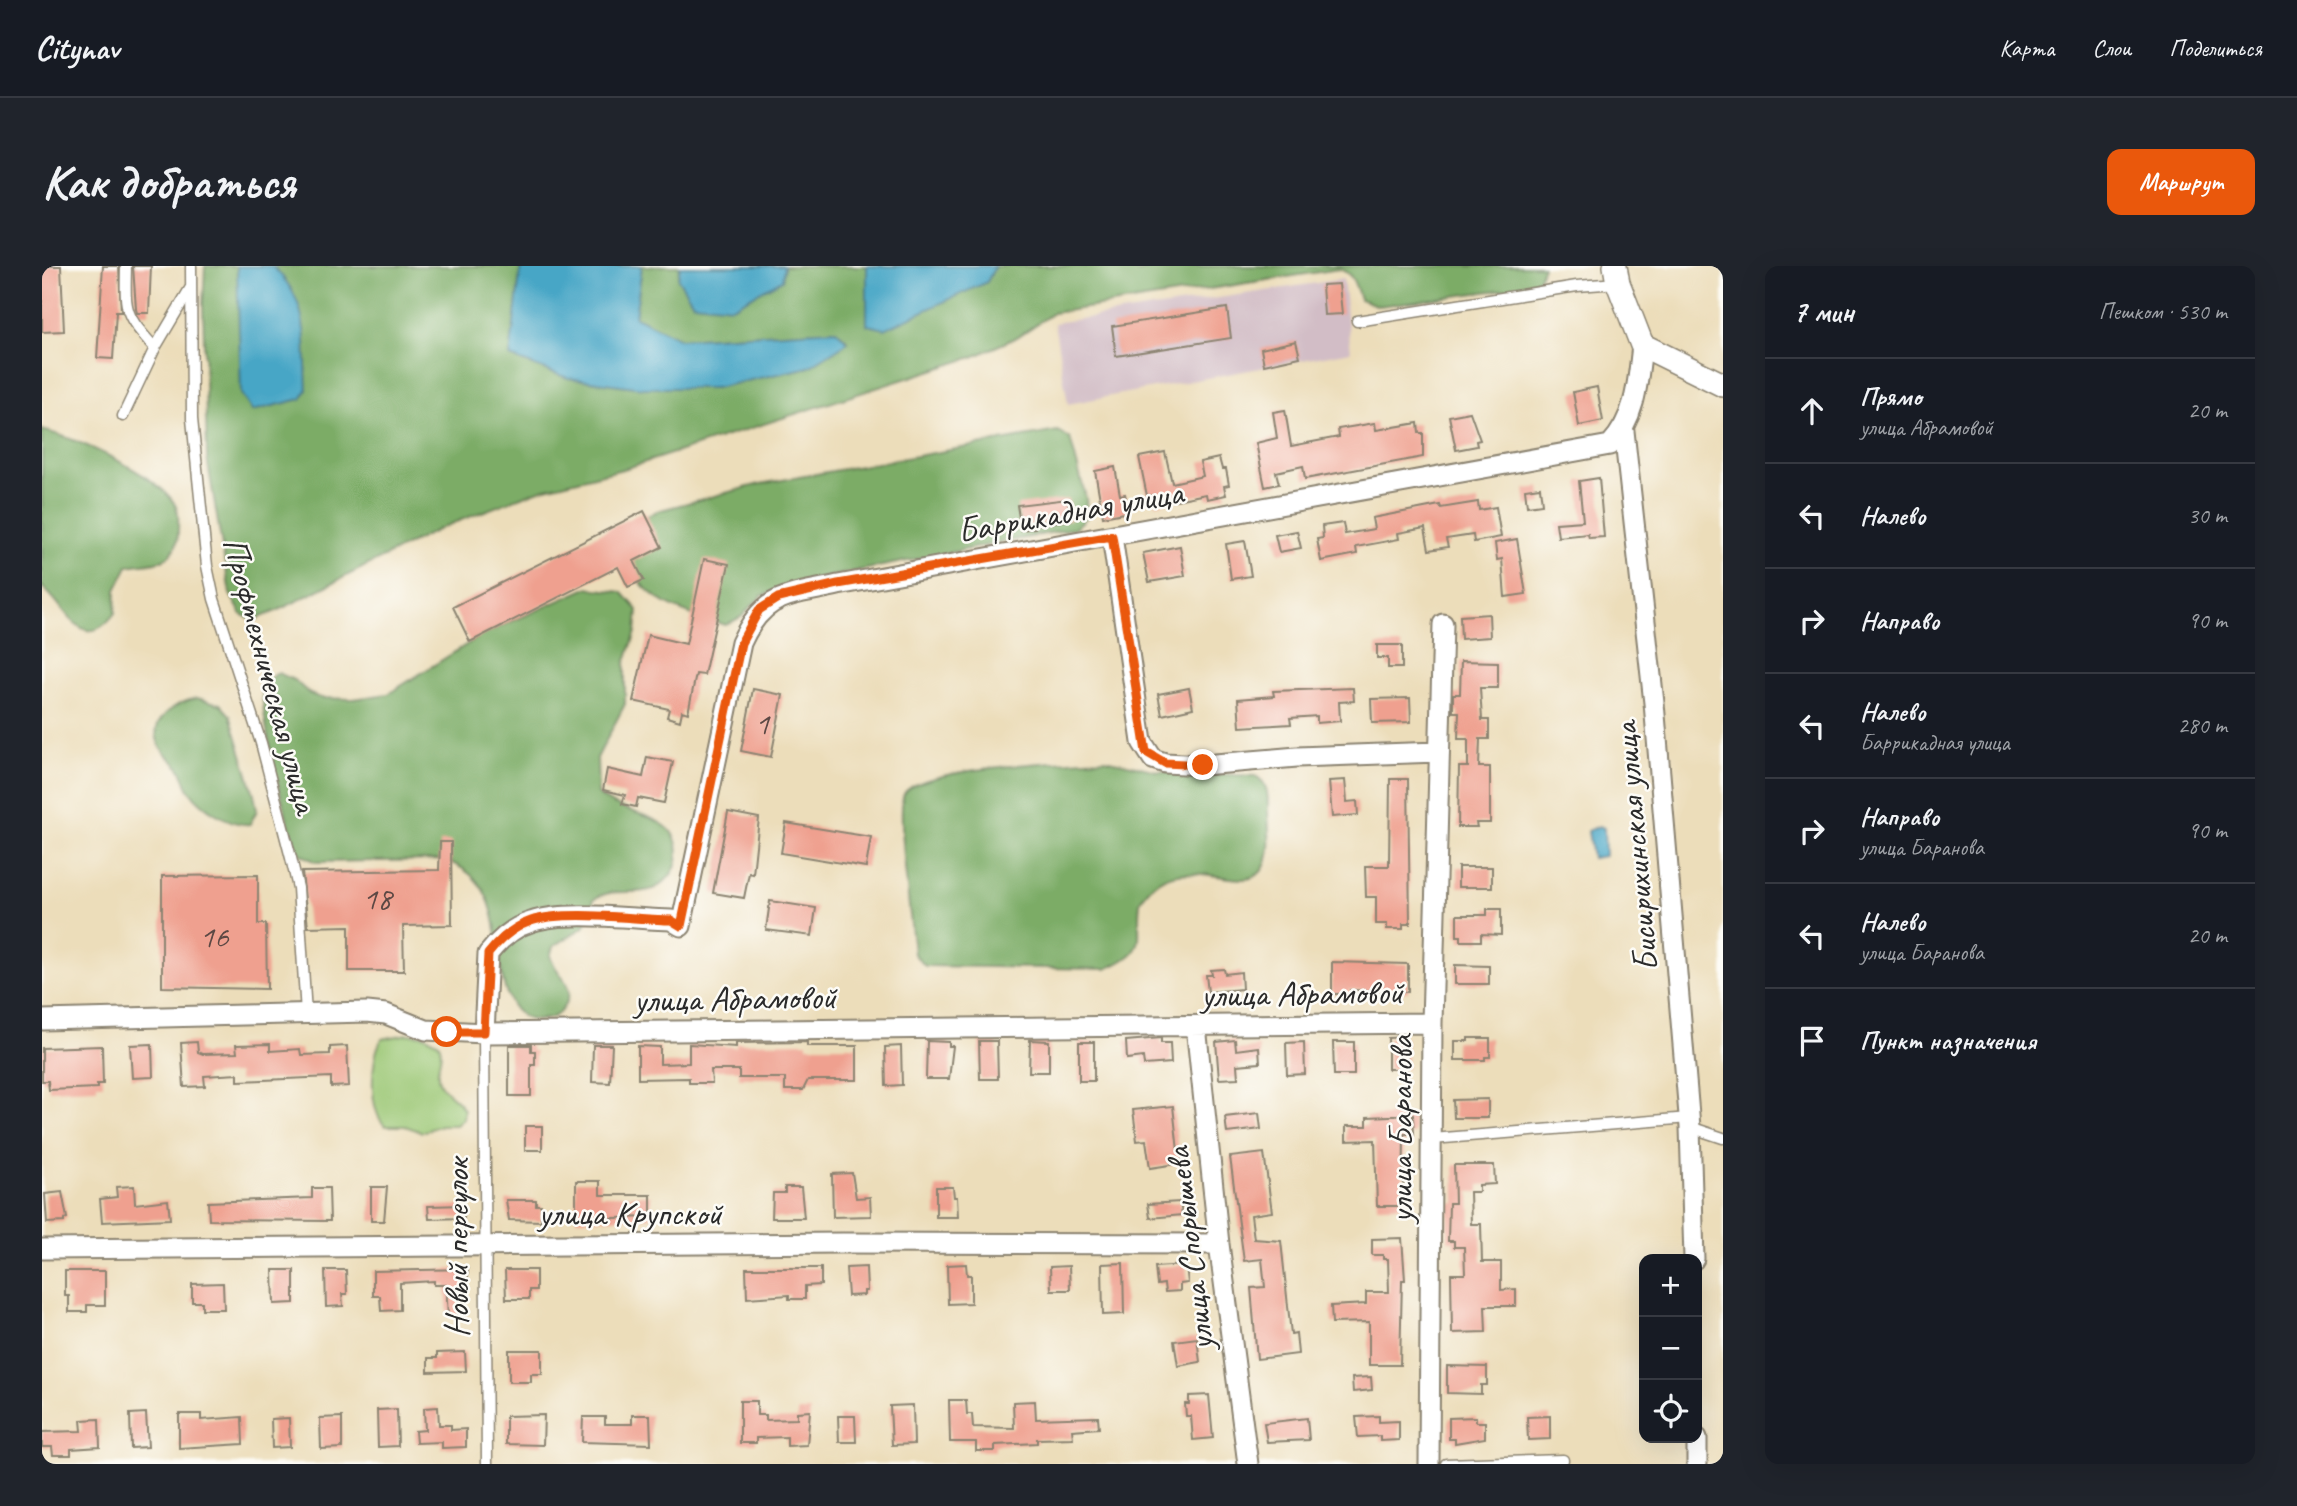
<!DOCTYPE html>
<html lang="ru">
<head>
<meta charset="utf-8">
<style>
  :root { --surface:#171b24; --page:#20242c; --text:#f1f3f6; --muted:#9ea1a6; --line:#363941; --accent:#ea580c }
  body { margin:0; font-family:Caveat,sans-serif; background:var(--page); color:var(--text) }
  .controls { position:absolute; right:21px; bottom:21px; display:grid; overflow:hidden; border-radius:14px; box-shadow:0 7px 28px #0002 }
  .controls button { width:63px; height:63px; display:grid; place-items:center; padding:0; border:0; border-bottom:2px solid var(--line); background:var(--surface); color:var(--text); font:35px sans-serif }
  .stop { position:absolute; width:21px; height:21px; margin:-16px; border:5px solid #ea580c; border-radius:50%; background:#fff }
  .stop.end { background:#ea580c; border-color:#fff; box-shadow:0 2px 7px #0008 }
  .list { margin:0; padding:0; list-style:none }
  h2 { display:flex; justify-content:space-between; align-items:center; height:91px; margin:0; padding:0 28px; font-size:30px }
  h2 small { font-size:23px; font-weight:400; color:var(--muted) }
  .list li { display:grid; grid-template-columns:46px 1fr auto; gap:21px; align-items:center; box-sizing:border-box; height:105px; padding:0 28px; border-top:2px solid var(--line) }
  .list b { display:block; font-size:26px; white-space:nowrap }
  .list p { margin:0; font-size:23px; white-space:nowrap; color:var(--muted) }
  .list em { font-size:23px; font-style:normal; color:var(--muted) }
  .icon { flex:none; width:38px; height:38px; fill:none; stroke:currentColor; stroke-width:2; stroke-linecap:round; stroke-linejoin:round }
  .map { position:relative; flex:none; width:1681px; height:1198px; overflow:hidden; border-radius:14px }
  header { display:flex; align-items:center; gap:42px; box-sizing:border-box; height:98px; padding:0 35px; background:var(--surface); border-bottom:2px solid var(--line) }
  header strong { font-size:33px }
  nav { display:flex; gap:38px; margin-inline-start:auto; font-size:24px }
  .intro { display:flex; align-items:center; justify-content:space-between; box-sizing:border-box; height:168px; padding:0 42px }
  h1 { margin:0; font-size:49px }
  .button { padding:18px 32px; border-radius:14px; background:var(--accent); color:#fff; font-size:24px; font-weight:700 }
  main { display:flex; gap:42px; padding:0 42px }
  aside { flex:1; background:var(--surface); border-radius:14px; box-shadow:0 7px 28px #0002 }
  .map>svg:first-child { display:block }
  .industrial { fill:#d2bdc6 }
  .green { fill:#9bc775; stroke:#637950; stroke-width:2 }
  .forest { fill:#7cac66; stroke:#546c48; stroke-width:2 }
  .water { fill:#46a6c6; stroke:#386878; stroke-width:2 }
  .building { fill:#efa08f }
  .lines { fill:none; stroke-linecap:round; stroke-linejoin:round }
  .service-casing { stroke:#8c8472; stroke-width:13 }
  .minor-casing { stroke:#8c8472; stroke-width:23 }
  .tertiary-casing { stroke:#8c8472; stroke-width:26 }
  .service { stroke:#fff; stroke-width:10 }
  .minor { stroke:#fff; stroke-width:19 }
  .tertiary { stroke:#fff; stroke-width:23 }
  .route { stroke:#ea580c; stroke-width:9 }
  .labels { text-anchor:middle; stroke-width:5; stroke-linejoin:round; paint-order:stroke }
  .number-label { font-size:32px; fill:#5c4844 }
  .street-label { font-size:35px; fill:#2b2b2b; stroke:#fdfcf7 }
</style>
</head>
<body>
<header>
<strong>Citynav</strong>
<nav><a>Карта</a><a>Слои</a><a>Поделиться</a></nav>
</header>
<div class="intro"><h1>Как добраться</h1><a class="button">Маршрут</a></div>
<main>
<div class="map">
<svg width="1681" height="1198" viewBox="0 0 1681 1198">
  <rect width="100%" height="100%" fill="#fdfcf7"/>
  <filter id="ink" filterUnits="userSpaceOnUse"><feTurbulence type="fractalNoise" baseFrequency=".0143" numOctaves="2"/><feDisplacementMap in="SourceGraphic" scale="14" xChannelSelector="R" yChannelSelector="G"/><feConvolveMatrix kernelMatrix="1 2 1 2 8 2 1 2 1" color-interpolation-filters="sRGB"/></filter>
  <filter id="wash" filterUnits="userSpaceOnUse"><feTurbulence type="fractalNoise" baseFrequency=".00686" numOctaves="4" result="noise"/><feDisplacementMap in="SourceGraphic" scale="28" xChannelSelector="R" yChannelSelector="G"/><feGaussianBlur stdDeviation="1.57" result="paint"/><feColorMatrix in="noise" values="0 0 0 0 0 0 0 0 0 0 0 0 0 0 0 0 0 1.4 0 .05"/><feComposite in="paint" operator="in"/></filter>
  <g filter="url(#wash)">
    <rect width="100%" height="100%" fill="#ecddba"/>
    <!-- industrial -->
    <path class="industrial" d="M1301,13L1309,85L1026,138L1012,57Z"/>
    <!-- green -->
    <path class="green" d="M366,768L382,769L397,777C403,791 392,802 397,815C402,828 416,831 422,844L421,853L414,859H399L380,866L363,860H344C326,848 328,790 340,773Z"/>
    <!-- forest -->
    <path class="forest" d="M163,0H479L468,91L526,112L601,122H673L767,101L806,75L794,64L638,73L593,51L600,0H638L636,13L740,14L742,0H825V59L945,16L953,0H1077L1097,6L1118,0H1501L1496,14L1487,20L1337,40L1318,33C1313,19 1312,8 1297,3L1011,47L975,71L931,91L585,202L500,223L401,261L237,344L212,354L200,349L188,328L165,192L161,39Z
      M0,164C36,173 109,206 131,235C138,245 136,255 136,266C136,277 132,288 122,293C111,299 98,297 86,300L74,324L73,347C40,391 25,340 0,321Z
      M1015,165L1028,172L1044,232L1045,251L1033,262L754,317L719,330L699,351L684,359C640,346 608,339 584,296L600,253L615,245L718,218Z
      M545,322L580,326L596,344L594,366L583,398V438L555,492L556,528C582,553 644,545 635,595C633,606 622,619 611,623C592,630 570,621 552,633L543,660L511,681L508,690C514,710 537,719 521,742C517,748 512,752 504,753C495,755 486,755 479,749C439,717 480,617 401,594L274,596L258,588C245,564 216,442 221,417L236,407L252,414L268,428L279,432L311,433L346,428L440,369Z
      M155,432L178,438L188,449L212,528L215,544L208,558C188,560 159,541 148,525C143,519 143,511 139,505C134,495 123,490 118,480C104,455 134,436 155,432Z
      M1064,493L1115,505L1213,510C1226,516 1226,529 1226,542C1226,562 1231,583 1222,601C1205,637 1132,574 1098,636C1093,675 1110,683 1064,703L883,700L872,688C870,661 854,545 862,528C875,501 1031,495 1064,493Z"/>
    <!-- water -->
    <path class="water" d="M195,0H230C269,35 262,75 265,124L259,133L210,145L199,128Z
      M479,0H600L593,51L638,73L794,64L806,76L767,101L673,122H601L526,112L468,91Z
      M638,0H742L740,14L690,41L651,37L636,13Z
      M825,0H953L945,16L843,63L825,59Z
      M1557,560L1562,562L1563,590L1550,592L1546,565Z"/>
    <g id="blocks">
      <!-- building -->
      <path class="building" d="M0,0H19L22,65L0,66Z
        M61,0H77L79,46H74L71,93L55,92Z
        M91,0H109L107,47H95L94,43Z
        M1297,18L1300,48L1282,49L1280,19Z
        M1185,42L1189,72L1074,90L1070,60Z
        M1254,75L1258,91L1222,99L1219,83Z
        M1555,121L1561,155L1537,160L1531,126Z
        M1243,144L1249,180L1297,171L1296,163L1333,157L1334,164L1376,157L1377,167H1381V191L1263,213L1261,200L1234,206L1237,218L1223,221L1214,177L1235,172L1231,146Z
        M1428,146L1438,174L1434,175L1435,180L1414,184L1407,150Z
        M1123,186L1130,217L1161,210L1158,196L1177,192L1180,203H1184L1187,219L1182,220L1184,229L1165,233L1164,228L1114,238L1112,229L1105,230L1097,191Z
        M1073,201L1078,229L1083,228L1087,246L1061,251L1053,205Z
        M1557,212L1562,271L1547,272L1546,268L1516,271L1514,257L1541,255L1537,215Z
        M1498,221L1500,238L1485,240L1483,223Z
        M1026,233L1029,254L993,259V262L979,264L975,239Z
        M1436,236L1437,244L1454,241L1459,271L1432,276L1431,269L1404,273L1406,281L1387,284L1383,262L1356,267L1357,273L1314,281L1315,288L1279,295L1275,273L1281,272L1280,260L1301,257L1303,268L1332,263L1330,252L1398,239L1399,242Z
        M602,245L620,281L592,295L602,314L586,321L576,301L428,376L411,341Z
        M1255,265L1259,282L1237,286L1233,269Z
        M1475,273L1484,328L1463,331L1460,293L1455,294L1453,277Z
        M1203,275L1209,310L1189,313L1184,278Z
        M1138,280L1143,310L1107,316L1101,287Z
        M662,293L687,298L662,409L654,408L646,447L640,445L638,455L625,451L627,443L591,435L606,369L644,378Z
        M1447,348L1448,371L1419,373L1418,350Z
        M1335,379H1360V402H1346V392H1335Z
        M1419,395L1456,396V422H1438L1440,454H1447V473H1438L1437,501H1448V557H1434L1435,561H1416L1417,501H1426V473H1416L1417,446H1411V428H1418Z
        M1147,422L1151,442L1120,449L1116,428Z
        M1311,422L1312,435L1297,436L1298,455L1275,457V450L1248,452L1249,458L1198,461L1196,433L1232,430L1231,425Z
        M711,423L741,429L729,491L699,485Z
        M1368,432L1369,456L1330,457L1329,433Z
        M605,491L631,496L622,537L596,532L594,541L580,538L583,529L561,524L565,503L601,511Z
        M1348,513H1366L1368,658H1361V663H1345V658H1334V631H1324L1323,600H1347Z
        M1303,514L1305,536L1315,535L1316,549L1290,551L1287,515Z
        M686,546L717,552L711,608L707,607L702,632L671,627Z
        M744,557L829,571L824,601L739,587Z
        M398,576H409L410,659L361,660L362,705H307V660L266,661L260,606L397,604Z
        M1416,601H1450V621H1416Z
        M216,609V658H224L225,723L120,721V610Z
        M728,635L774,642L770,670L724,664Z
        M1445,643H1459V669L1439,668V675H1419V670H1415V649H1445Z
        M1290,696L1366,698V726L1308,724V728H1290Z
        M1413,699L1447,700V718H1413Z
        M1182,703L1183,708L1199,706L1200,723L1166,726L1164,709H1170L1169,704Z
        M1364,771L1365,803H1346V772Z
        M1119,772V777H1128L1129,797L1102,799L1101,791L1085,793L1084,775Z
        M1426,772H1448V791H1443V794H1413V775H1426Z
        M988,774L1007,775V806H987Z
        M1193,774L1194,784L1217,781L1218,797L1195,799L1196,812L1177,813L1174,776Z
        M885,775L907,776V780H911L907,813H884Z
        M937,775H955L956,813H938Z
        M155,776L156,786L161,788L195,787L194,779L228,778V785L258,783L259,789L288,788V781L305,780L307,820L289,821V811L196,815V808L162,810L163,820L142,821L139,777Z
        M765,776V780H815V814H766L761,824H743V812H697V804H669L670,817H647V812L596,813V780L618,781V798L647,797V778L694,781V777Z
        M1037,776H1052V815H1037Z
        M1262,776L1263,808L1245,809L1244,777Z
        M1291,776H1312V809H1292Z
        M110,778L111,811L90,812L88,779Z
        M467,779H489V785H493V799H489V830H467Z
        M551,779H570L568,817L550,816Z
        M60,780L61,818H55V822L7,824L6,815H0V782Z
        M859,780L860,819L844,820L843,781Z
        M1446,833V852H1412L1411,834Z
        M1131,840L1136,885H1139L1141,897L1108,902L1104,874L1095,875L1091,844Z
        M1217,847L1219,863L1185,867L1183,851Z
        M1371,849L1372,868H1362L1361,940H1335L1333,874L1304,875V860H1325V851Z
        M483,860H500V884H483Z
        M1222,887L1230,946L1209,949L1212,973L1239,975L1249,1068L1254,1067L1256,1088L1215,1093L1209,1022L1223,1021L1220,993L1202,995L1188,891Z
        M1412,899H1452L1453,918L1437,919V926H1428L1429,958H1439L1440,996H1459V1024L1474,1023V1040H1443L1444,1066L1410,1067L1409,1008H1423L1422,981H1412V975H1406L1407,937H1413Z
        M810,907L814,932L828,931L829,950L791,951L790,908Z
        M534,915H558V929H609V951L534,953Z
        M92,920L93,938L126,934L128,953L60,956L58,933L75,931L74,921Z
        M329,921H345L342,955H329Z
        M743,921H759L762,952H730L731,927H743Z
        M894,921H911L912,931H915L916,951H894Z
        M270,922H287L288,955L167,954L166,936L270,932Z
        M20,926L25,952L22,953V956L5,957L3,928Z
        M464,934H494V939H499V955L467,954Z
        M1138,936L1140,949L1108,952L1106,938Z
        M422,939V952L387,953L386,940Z
        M1360,972L1363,1014H1360L1358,1099H1327V1056L1290,1057L1289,1040L1324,1038V1026H1347L1346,993H1341V989H1330V973Z
        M1081,997L1082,1048L1061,1049L1060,998Z
        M924,998L925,1009H929V1037L906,1038L905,999Z
        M1144,999L1146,1017L1138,1018V1025L1123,1026L1122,1018L1115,1019L1113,1001Z
        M1027,1000L1028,1024H1009L1008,1001Z
        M824,1001L825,1025H822V1029L806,1030L804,1002Z
        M704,1002H779V1019L763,1020V1033H747V1029L705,1032Z
        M426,1003V1014L422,1019L423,1049L406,1050L404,1019H392V1015L358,1017V1044L339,1045L338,1030H331V1005Z
        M231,1004H252V1037L232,1038Z
        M283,1004H304L305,1028H300L301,1040L284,1041Z
        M463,1004H494V1024H487V1033H464Z
        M23,1005H63V1039H45V1046H27V1030H23Z
        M181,1017L182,1043H160V1036H150V1018Z
        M1155,1072L1158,1096L1136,1100L1132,1075Z
        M467,1084H500V1108H489V1116H467Z
        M423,1086L424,1105L386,1106V1092H395V1087Z
        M1405,1100L1445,1101V1119H1439V1128L1405,1127Z
        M1329,1111L1330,1124L1311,1126L1310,1112Z
        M1167,1129L1171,1172L1151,1174L1149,1150H1144L1143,1138H1147V1130Z
        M907,1134H924L925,1148H930L931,1161L972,1162L971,1136L993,1135L994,1153L1056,1151L1057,1162L1030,1164L1031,1172L995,1173V1177L953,1179V1185H934V1176H908Z
        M698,1135H715V1149H724V1154L755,1153V1146L768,1145L765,1179L745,1180V1171L714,1172V1177H698Z
        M871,1139L872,1178L850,1179L848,1140Z
        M396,1141L397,1159H409V1164L424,1163V1181L400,1182V1176L374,1177L373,1165L383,1164L382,1142Z
        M355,1143L356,1180L336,1181L335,1144Z
        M104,1147L106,1181L89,1182L88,1148Z
        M137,1148H159V1154L200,1151L201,1178L137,1182Z
        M502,1149L501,1179L464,1178V1150Z
        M590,1149H608L609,1178L540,1176L541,1151H563V1158H590Z
        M796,1150H813L814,1176H797Z
        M1337,1150V1156L1357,1155V1174L1338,1175V1170L1316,1171L1314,1151Z
        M1508,1150V1173L1486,1174L1485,1151Z
        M300,1151V1182L279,1183L278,1152Z
        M1434,1151V1156H1443V1172L1413,1177V1173H1407V1152Z
        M247,1152L248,1181L230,1182L229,1153Z
        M1265,1152L1267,1174L1225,1176L1222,1157Z
        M57,1153L58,1181L29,1183V1189H11L10,1181H0V1166L40,1165L39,1154Z"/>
    </g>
  </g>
  <g filter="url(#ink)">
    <use href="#blocks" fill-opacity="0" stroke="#8c8472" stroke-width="2"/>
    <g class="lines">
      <defs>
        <path id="service" d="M84,0C83,46 82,48 113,82
          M149,0L150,153L165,300L172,333L219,477L249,592L256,622L264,748
          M1315,55L1535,20L1576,17
          M81,150L113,82L149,21
          M442,767L445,1198
          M1648,861L1681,872
          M1390,873L1647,852
          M1404,1198L1521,1194"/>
        <path id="minor" d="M1582,165L1612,437L1648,861L1652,993
          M1070,270L1100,476L1111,493L1123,497L1161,499L1255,491L1396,486
          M0,754L325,746L344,748L384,764L442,767L1390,757
          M1154,760L1177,978L1206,1198
          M442,767L446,688C457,674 471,661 489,656C523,644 591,653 629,654L639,660L699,377C722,326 747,330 796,319L1568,179C1594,152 1596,115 1600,79
          M0,983L801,977L1177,978
          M1655,1172V1198
          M1387,1198L1390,757L1401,358"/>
        <path id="tertiary" d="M1573,0L1576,17L1600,79L1681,119"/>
      </defs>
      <!-- service casing -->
      <use href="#service" class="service-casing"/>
      <!-- minor casing -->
      <use href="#minor" class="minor-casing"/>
      <!-- tertiary casing -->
      <use href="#tertiary" class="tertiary-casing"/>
      <!-- service -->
      <use href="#service" class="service"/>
      <!-- minor -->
      <use href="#minor" class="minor"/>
      <!-- tertiary -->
      <use href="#tertiary" class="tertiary"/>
    </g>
  </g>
  <g class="lines" filter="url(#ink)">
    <!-- route -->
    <path class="route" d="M405,766H442L446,688C457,674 471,661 489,655C523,644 591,653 629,654L639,660L699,377L717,344L736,332L796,318L1070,270L1104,486L1123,497L1161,499"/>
  </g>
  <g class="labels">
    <!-- number labels -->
    <g class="number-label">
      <text x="720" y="468">1</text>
      <text x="335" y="643">18</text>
      <text x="172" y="681">16</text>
    </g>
    <!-- street labels -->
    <g class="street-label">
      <text transform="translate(1028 245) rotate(-10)" y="12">Баррикадная улица</text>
      <text transform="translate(229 409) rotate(75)" y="12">Профтехническая улица</text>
      <text transform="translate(1593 581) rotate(-95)" y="12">Бисирихинская улица</text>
      <text transform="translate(1260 727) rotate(-1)" y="12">улица Абрамовой</text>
      <text transform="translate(693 732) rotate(-1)" y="12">улица Абрамовой</text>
      <text transform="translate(1358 863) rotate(-90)" y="12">улица Баранова</text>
      <text x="588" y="959">улица Крупской</text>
      <text transform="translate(414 982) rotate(-90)" y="12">Новый переулок</text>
      <text transform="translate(1147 983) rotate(-97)" y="12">улица Спорышева</text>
    </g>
  </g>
</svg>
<div class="controls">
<button>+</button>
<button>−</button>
<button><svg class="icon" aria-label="locate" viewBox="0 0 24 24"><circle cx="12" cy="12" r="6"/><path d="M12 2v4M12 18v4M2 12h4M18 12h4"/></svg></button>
</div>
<div class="stop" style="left:405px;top:766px"></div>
<div class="stop end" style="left:1161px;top:499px"></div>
</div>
<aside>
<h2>7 мин<small>Пешком · 530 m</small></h2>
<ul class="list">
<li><svg class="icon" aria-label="ahead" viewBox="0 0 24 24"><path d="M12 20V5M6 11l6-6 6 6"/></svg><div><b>Прямо</b><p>улица Абрамовой</p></div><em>20 m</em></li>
<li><svg class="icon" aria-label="left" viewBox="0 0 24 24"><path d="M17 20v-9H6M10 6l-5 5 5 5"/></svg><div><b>Налево</b></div><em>30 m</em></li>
<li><svg class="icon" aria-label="right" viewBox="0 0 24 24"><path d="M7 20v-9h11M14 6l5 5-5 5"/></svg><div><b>Направо</b></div><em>90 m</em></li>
<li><svg class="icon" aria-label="left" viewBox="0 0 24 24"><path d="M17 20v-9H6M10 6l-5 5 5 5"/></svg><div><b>Налево</b><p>Баррикадная улица</p></div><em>280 m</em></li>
<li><svg class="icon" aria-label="right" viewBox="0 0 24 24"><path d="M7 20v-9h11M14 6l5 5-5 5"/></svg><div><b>Направо</b><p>улица Баранова</p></div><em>90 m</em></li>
<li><svg class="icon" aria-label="left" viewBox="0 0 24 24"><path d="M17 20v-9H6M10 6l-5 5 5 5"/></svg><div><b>Налево</b><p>улица Баранова</p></div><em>20 m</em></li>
<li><svg class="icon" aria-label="arrive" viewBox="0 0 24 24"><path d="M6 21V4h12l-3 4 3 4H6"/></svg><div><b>Пункт назначения</b></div></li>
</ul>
</aside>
</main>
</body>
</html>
